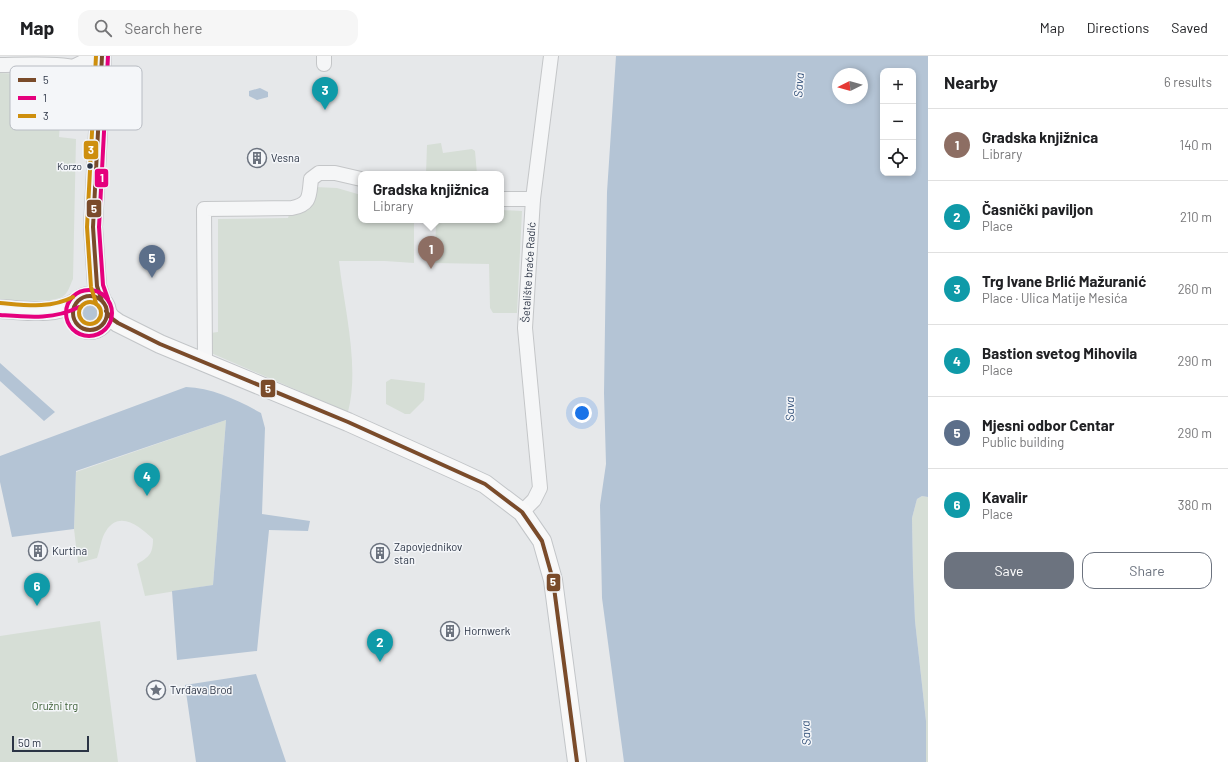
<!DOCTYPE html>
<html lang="en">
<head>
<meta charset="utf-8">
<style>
  :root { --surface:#fff; --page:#f6f6f6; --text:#202124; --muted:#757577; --line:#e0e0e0; --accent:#6c737f }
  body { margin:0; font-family:Barlow,sans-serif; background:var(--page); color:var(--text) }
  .controls { position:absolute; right:12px; top:12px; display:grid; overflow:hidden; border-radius:8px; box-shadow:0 2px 6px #0003 }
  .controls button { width:36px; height:36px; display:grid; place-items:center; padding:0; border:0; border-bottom:1px solid var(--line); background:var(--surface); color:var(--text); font:20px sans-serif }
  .compass { position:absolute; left:832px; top:12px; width:36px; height:36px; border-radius:50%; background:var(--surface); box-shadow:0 2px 6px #0003; rotate:265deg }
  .scale { position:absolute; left:12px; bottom:10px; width:77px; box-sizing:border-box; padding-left:4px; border:2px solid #2b3445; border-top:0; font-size:11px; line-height:14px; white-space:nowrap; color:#2b3445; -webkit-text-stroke:3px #f4f6f9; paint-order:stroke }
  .you { position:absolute; left:582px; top:357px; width:14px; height:14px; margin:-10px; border:3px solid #fff; border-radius:50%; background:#1a73e8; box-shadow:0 0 0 6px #1a73e833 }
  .badge { display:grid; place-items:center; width:26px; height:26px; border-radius:50%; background:var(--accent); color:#fff; font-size:13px; font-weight:700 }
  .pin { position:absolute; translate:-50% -33px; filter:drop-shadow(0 1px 2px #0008) }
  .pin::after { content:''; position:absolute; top:21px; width:14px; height:12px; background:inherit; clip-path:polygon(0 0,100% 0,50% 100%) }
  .popup { position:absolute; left:358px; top:115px; width:146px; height:52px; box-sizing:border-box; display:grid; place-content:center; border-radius:8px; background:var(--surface); filter:drop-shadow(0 1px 3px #0005); font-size:13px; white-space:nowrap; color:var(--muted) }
  .popup b { font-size:15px; color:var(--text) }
  .popup::after { content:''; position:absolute; left:50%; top:100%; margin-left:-8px; border:8px solid transparent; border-top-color:var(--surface) }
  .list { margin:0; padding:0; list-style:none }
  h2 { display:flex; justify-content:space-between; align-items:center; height:52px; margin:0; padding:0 16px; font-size:17px }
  h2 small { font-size:13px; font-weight:400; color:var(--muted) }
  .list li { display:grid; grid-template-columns:26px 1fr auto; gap:12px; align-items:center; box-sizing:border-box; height:72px; padding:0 16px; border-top:1px solid var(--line) }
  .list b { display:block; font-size:15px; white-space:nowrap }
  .list p { margin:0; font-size:13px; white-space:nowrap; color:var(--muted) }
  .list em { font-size:13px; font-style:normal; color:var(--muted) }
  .actions { display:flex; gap:8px; padding:12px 16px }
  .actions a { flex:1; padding:9px 0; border:1px solid var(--accent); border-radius:12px; text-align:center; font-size:14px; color:var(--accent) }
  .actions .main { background:var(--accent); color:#fff }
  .icon { flex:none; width:22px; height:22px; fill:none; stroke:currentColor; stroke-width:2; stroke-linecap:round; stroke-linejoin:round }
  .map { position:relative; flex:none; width:928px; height:706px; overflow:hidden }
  header { display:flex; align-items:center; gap:24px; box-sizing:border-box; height:56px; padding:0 20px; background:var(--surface); border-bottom:1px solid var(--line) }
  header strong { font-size:19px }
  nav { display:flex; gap:22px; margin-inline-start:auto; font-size:14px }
  .search { width:280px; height:36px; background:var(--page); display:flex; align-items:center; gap:10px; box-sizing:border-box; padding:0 14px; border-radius:12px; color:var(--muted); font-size:15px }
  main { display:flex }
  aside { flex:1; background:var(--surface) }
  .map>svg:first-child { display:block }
  .green { fill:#d6ded6 }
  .water { fill:#b4c4d5; fill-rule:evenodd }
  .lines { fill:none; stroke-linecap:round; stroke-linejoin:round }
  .minor-casing { stroke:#c4c6c8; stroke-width:16 }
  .major-casing { stroke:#c2c5c8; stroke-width:20 }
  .minor { stroke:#f5f6f7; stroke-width:14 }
  .major { stroke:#f8f8f8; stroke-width:18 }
  .bus-1-casing { stroke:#f4f6f9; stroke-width:7 }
  .bus-2-casing { stroke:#f4f6f9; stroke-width:7 }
  .bus-3-casing { stroke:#f4f6f9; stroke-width:7 }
  .bus-1 { stroke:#7a4b2a; stroke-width:4 }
  .bus-2 { stroke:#e5007d; stroke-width:4 }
  .bus-3 { stroke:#ce8f0e; stroke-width:4 }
  .bus-dot { fill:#2b3445; stroke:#f4f6f9; stroke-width:1.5 }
  .labels { text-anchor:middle; stroke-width:3; stroke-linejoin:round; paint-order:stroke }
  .bus-label { font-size:10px; fill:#2b3445; stroke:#f4f6f9; text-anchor:end }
  .poi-label { font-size:11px; fill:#2b3445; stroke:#f4f6f9; text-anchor:start }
  .street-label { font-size:11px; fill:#2b3445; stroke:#f4f6f9 }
  .park-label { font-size:11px; fill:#3f6138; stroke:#f4f6f9 }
  .water-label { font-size:12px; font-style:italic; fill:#34527a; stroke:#f4f6f9 }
  .key { fill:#f4f6f9; stroke:#b8bcc3; stroke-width:1 }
  .key-label { font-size:11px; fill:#2b3445 }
  .line-badge { stroke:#f4f6f9; stroke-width:1.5 }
  .badge-label { font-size:11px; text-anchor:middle; font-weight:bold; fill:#fff }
</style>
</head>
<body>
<header>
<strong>Map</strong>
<div class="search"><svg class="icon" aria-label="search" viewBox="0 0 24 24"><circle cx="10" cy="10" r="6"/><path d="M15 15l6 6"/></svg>Search here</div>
<nav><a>Map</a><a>Directions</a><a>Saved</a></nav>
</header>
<main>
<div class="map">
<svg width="928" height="706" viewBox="0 0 928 706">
  <rect width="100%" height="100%" fill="#e6e8ea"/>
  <!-- green -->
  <path class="green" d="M0,17L23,18L22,63L60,67L59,81L76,83L73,223C70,229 68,238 62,241C52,247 13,244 0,244Z
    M441,87L443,97L472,93L475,95L477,118H426L427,89Z
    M315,131L337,132L361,139V164H414V207L385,205H339C344,252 360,310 348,356L211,297L210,277L218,276V163L288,162L290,156Z
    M501,154L522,155L517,257H493L490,252L489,208L435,207L436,164H501Z
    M78 257a11 11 0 1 1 22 0a11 11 0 1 1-22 0Z
    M391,323L425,327L424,344L410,358H405L386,348V326Z
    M226,364L213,529L145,540L137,508C149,501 153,498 153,483C141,472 120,453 106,475C101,482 100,494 97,502L78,507L74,473L76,416Z
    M922,440L928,441V706H926V665L915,565L913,516L912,462L917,443Z
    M100,565L118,706H0V580Z"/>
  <!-- water -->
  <path class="water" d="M616,0H928V441L922,440L917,443L912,462L913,516L915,565L926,665V706H624L602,542L600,449L606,408L604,337L607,136ZM883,15H913V117H883ZM838,18H862V42H838Z
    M260,32L268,36V41L257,44L249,40V35Z
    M83 257a7 7 0 1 1 14 0a7 7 0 1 1-14 0Z
    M0,307L55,356L44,365L0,325Z
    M186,331C212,332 238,344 261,357L265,372L262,458L310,465L308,475L269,474L257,595L177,604L172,535L213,529L226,364L76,415L74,473L12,481L0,426V400Z
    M256,618L286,706H196L185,629Z"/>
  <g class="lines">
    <defs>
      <g id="minor">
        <path d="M324,8V0"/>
        <path d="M0,9C21,9 75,5 90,17C95,23 97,30 100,37"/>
        <path d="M75,10L95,0"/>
        <path d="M501,143H533"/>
        <path d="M205,305L204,153L292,152C311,148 309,140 311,123L319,117H335L361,123"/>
        <path id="s1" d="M522,456L534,444L540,432L525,272L533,143L551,0"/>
      </g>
      <path id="major" d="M73 257a17 17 0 1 1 34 0a17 17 0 1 1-34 0Z
        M102,245L97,230L93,171L102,0
        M0,253C24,254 55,260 76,246
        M106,255L111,262L118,267L160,288L348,366L457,415L485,428L522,456L542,485L553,524L577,706"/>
    </defs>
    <!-- minor casing -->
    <use href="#minor" class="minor-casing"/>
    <!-- major casing -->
    <use href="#major" class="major-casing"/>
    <!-- minor -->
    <use href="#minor" class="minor"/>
    <!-- major -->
    <use href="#major" class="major"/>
    <defs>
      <path id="bus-1" d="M102,0L93,171L97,230L102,245
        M73 257a17 17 0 1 1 34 0a17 17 0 1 1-34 0Z
        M106,255L111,262L118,267L160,288L348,366L485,428L522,456L542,485L553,524L577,706"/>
      <path id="bus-2" d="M66 257a23 23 0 1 1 46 0a23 23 0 1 1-46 0Z
        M108,243L103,229L99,171L108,0
        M0,259C27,261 54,264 79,251"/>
      <path id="bus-3" d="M96,0L87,171L91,231L96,247
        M79 257a11 11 0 1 1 22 0a11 11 0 1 1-22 0Z
        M0,247C25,249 50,253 73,241"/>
    </defs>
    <!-- bus-1 casing -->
    <use href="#bus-1" class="bus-1-casing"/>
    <!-- bus-2 casing -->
    <use href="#bus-2" class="bus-2-casing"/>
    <!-- bus-3 casing -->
    <use href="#bus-3" class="bus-3-casing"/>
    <!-- bus-1 -->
    <use href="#bus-1" class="bus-1"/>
    <!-- bus-2 -->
    <use href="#bus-2" class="bus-2"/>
    <!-- bus-3 -->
    <use href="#bus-3" class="bus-3"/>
  </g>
  <!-- icons -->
  <defs>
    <symbol id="building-ring" viewBox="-11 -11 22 22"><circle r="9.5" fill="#f4f6f9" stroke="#6c737f" stroke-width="1.5"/><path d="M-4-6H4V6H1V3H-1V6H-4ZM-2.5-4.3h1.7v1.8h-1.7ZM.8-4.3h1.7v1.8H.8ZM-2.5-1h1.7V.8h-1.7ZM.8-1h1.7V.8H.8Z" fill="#6c737f"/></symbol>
    <symbol id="sight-ring" viewBox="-11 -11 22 22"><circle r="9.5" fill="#f4f6f9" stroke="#6c737f" stroke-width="1.5"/><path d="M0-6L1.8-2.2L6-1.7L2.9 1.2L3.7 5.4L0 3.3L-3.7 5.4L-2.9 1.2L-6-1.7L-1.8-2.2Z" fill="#6c737f"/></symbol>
  </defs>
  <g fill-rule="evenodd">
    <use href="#building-ring" x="246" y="91" width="22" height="22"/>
    <use href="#building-ring" x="27" y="484" width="22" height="22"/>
    <use href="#building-ring" x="369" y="486" width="22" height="22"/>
    <use href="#building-ring" x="439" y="564" width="22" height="22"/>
    <use href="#sight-ring" x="145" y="623" width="22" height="22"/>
  </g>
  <!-- markers -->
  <circle class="bus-dot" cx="90" cy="110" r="3.5"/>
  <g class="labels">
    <!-- bus labels -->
    <g class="bus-label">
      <text x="82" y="114">Korzo</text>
    </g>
    <!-- poi labels -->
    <g class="poi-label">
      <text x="271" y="106">Vesna</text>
      <text x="394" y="495">Zapovjednikov<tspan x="394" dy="13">stan</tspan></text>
      <text x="52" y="499">Kurtina</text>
      <text x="464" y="579">Hornwerk</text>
      <text x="170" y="638">Tvrđava Brod</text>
    </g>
    <!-- street labels -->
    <g class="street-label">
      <text dy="4" stroke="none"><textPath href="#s1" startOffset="247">Šetalište braće Radić</textPath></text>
    </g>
    <!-- park labels -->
    <g class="park-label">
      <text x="55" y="654">Oružni trg</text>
    </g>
    <!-- water labels -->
    <g class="water-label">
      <text transform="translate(799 29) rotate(-86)" y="4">Sava</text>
      <text transform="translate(790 353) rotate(-91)" y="4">Sava</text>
      <text transform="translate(806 677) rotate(-93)" y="4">Sava</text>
    </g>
  </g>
  <!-- legend -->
  <rect x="10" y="10" width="132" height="64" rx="6" class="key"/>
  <rect x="18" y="22" width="18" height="4" fill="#7a4b2a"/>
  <rect x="18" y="40" width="18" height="4" fill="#e5007d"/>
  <rect x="18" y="58" width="18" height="4" fill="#ce8f0e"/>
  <g class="key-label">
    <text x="43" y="28">5</text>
    <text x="43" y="46">1</text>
    <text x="43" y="64">3</text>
  </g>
  <g class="line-badge">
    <rect x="83" y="84" width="16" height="20" rx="4" fill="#ce8f0e"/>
    <rect x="94" y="112" width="15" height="20" rx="4" fill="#e5007d"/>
    <rect x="86" y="143" width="16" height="19" rx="4" fill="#7a4b2a"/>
    <rect x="260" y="323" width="16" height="19" rx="4" fill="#7a4b2a"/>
    <rect x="546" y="517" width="15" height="19" rx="4" fill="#7a4b2a"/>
  </g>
  <g class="badge-label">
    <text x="91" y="98">3</text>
    <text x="102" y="126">1</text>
    <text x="94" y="157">5</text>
    <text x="268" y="337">5</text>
    <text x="553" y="530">5</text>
  </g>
</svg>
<div class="controls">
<button>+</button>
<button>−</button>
<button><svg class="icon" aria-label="locate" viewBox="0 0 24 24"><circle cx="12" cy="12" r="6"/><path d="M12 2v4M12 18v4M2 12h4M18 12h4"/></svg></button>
</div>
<svg class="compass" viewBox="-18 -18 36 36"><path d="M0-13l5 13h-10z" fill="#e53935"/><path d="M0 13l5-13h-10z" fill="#757577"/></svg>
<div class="scale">50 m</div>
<div class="you"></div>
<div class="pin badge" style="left:431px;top:213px;background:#8d6e63">1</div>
<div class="popup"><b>Gradska knjižnica</b>Library</div>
<div class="pin badge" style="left:380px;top:606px;background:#0f9aa8">2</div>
<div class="pin badge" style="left:325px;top:54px;background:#0f9aa8">3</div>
<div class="pin badge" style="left:147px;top:440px;background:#0f9aa8">4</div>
<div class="pin badge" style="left:152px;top:222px;background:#5c6f8a">5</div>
<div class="pin badge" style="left:37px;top:550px;background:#0f9aa8">6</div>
</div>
<aside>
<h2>Nearby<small>6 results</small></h2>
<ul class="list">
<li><span class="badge" style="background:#8d6e63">1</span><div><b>Gradska knjižnica</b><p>Library</p></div><em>140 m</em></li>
<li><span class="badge" style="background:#0f9aa8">2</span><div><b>Časnički paviljon</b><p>Place</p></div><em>210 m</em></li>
<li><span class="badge" style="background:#0f9aa8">3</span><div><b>Trg Ivane Brlić Mažuranić</b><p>Place · Ulica Matije Mesića</p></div><em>260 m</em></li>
<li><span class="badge" style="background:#0f9aa8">4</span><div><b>Bastion svetog Mihovila</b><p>Place</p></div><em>290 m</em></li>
<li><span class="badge" style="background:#5c6f8a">5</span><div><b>Mjesni odbor Centar</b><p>Public building</p></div><em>290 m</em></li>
<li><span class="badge" style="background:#0f9aa8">6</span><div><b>Kavalir</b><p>Place</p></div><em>380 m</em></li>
</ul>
<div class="actions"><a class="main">Save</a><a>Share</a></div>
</aside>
</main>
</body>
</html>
